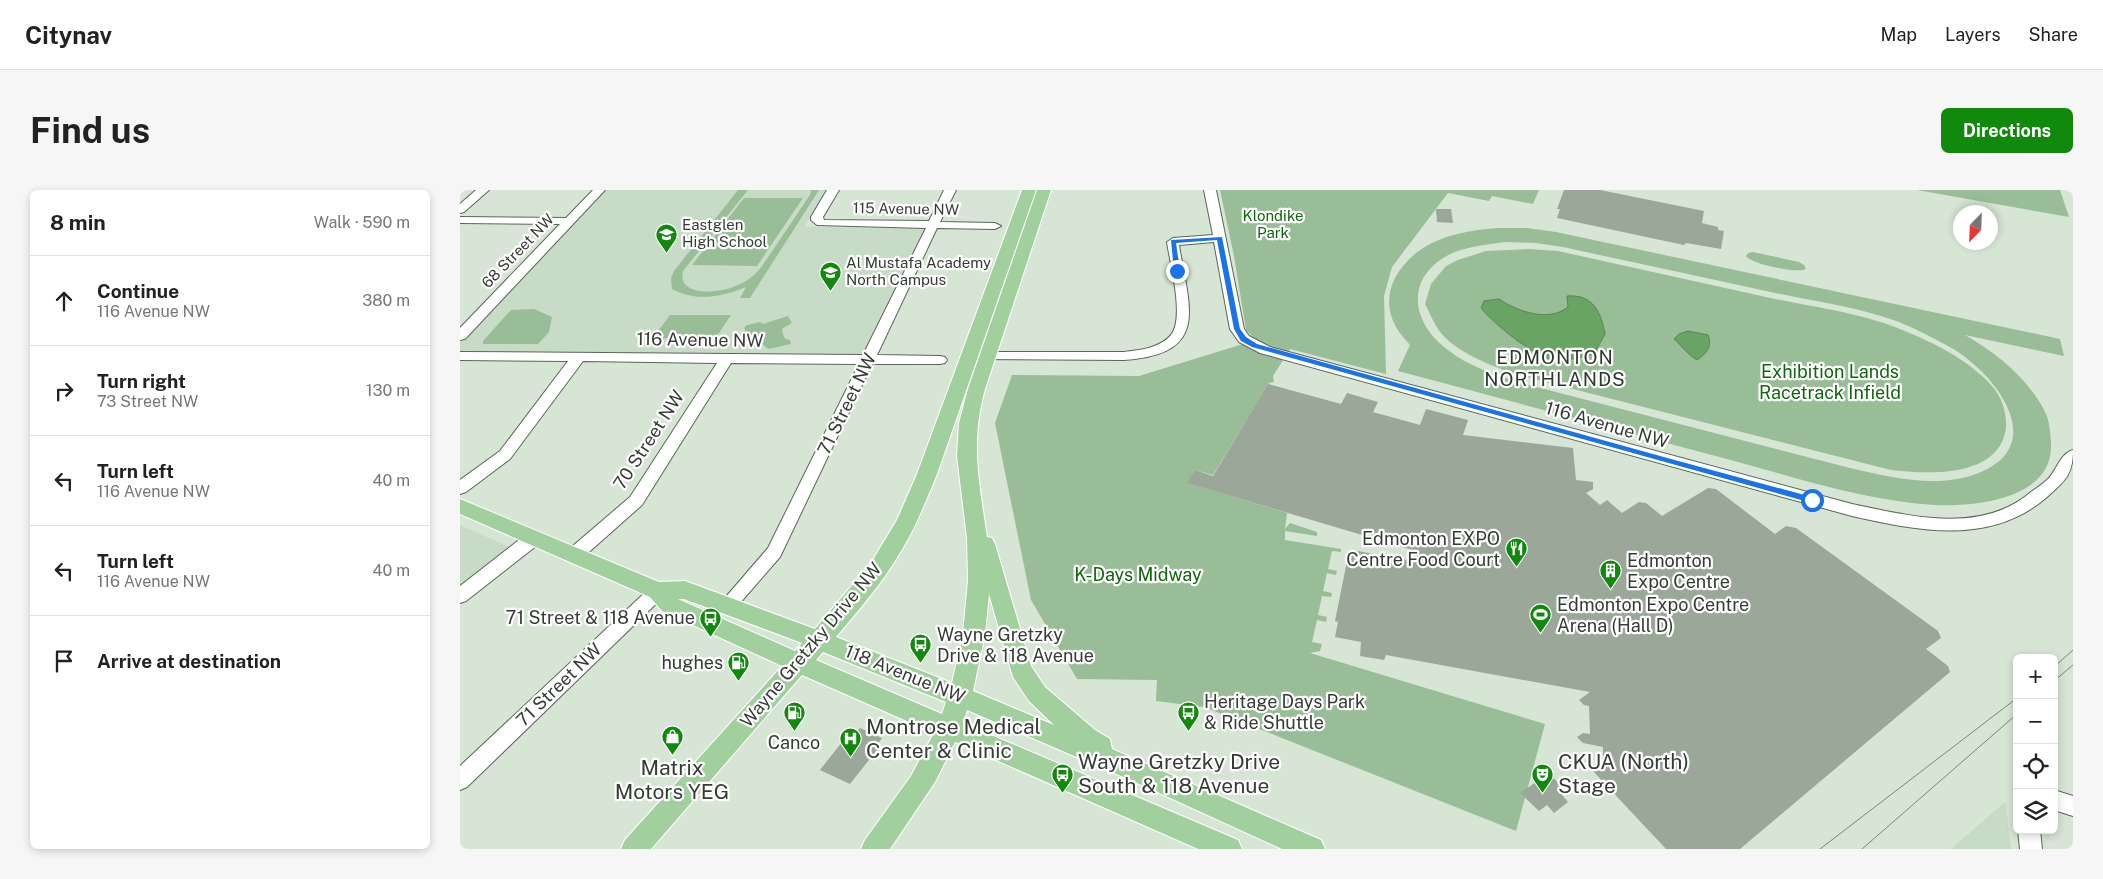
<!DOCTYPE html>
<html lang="en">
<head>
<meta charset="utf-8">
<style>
  :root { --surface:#fff; --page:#f6f6f6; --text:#222; --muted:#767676; --line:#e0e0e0; --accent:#11890c }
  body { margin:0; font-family:"Public Sans",sans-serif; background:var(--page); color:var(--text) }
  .controls { position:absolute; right:15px; bottom:15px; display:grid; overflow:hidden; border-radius:8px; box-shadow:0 2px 8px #0003 }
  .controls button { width:45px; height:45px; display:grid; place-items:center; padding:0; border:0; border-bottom:1px solid var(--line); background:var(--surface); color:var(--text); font:25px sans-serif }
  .compass { position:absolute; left:1493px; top:15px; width:45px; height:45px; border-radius:50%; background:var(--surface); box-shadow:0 2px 8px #0003; rotate:203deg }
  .stop { position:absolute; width:15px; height:15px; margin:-11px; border:4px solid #1a73e8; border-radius:50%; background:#fff }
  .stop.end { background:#1a73e8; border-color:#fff; box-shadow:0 1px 5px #0008 }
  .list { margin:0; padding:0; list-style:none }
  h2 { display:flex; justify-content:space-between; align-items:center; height:65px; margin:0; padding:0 20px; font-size:21px }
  h2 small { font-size:16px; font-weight:400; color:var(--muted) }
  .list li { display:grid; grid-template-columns:32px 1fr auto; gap:15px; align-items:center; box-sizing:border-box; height:90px; padding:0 20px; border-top:1px solid var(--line) }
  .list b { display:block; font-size:19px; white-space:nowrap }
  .list p { margin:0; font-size:16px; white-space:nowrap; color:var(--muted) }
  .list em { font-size:16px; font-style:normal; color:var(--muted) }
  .icon { flex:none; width:28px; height:28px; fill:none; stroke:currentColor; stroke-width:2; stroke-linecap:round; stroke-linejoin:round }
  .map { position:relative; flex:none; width:1613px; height:659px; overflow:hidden; border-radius:8px }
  header { display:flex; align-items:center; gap:30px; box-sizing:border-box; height:70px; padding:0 25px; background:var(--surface); border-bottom:1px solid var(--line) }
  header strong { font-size:24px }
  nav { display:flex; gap:28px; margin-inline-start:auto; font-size:18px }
  .intro { display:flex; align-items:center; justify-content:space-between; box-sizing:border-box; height:120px; padding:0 30px }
  h1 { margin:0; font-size:35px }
  .button { padding:12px 22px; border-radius:8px; background:var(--accent); color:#fff; font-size:18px; font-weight:700 }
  main { display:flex; gap:30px; padding:0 30px }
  aside { flex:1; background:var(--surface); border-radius:8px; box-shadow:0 2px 8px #0003 }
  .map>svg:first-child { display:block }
  .built { fill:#c8dbc6 }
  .green { fill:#99bd96; fill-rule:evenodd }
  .water { fill:#6aa464; stroke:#5a8456 }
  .building { fill:#9aa799 }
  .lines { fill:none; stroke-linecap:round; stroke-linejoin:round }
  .minor-casing { stroke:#5a6659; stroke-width:2 }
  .major-casing { stroke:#fff; stroke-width:2 }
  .minor { fill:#fff; fill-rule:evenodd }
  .major { fill:#a1cf9e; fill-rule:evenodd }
  .tram { stroke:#7c857b; stroke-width:1 }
  .route { fill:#1a73e8 }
  .labels { text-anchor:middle; stroke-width:4.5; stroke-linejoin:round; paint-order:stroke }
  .far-street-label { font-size:15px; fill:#363b35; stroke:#fff }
  .far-park-label { font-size:15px; fill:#11650d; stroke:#fff }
  .far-poi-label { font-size:15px; fill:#363b35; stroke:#fff; text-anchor:start }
  .street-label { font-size:18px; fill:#363b35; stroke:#fff }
  .park-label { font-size:18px; fill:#11650d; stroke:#fff }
  .poi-label { font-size:18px; fill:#363b35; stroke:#fff; text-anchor:start }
  .neighbourhood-label { font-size:19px; letter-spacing:1px; fill:#2d382c; stroke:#fff }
  .near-poi-label { font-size:21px; fill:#363b35; stroke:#fff; text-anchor:start }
</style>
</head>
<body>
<header>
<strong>Citynav</strong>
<nav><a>Map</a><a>Layers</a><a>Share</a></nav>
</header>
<div class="intro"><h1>Find us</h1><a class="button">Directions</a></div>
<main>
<aside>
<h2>8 min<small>Walk · 590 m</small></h2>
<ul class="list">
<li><svg class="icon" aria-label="ahead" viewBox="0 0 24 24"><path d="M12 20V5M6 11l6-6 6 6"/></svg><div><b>Continue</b><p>116 Avenue NW</p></div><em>380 m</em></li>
<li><svg class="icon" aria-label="right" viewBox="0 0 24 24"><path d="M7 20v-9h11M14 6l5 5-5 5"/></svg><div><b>Turn right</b><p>73 Street NW</p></div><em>130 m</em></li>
<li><svg class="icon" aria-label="left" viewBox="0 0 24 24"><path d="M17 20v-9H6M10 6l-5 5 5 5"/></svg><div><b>Turn left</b><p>116 Avenue NW</p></div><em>40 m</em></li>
<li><svg class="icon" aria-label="left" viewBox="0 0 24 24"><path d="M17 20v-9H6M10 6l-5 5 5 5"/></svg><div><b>Turn left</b><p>116 Avenue NW</p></div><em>40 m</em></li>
<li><svg class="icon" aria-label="arrive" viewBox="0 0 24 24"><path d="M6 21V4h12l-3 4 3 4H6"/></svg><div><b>Arrive at destination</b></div></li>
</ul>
</aside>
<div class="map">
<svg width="1613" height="659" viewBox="0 0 1613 659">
  <rect width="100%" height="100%" fill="#d7e5d5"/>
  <!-- built -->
  <path class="built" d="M145,0H369L344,37L462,38L466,40L407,162L397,167L0,162V151Z
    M0,335L49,357L0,395Z
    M1545,612L1551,659H1491Z"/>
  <!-- green -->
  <path class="green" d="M278,0H288L223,81C221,90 224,96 232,99C251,106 280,98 294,85C302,78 307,68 313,60C325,42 337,24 350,5L351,0H359L290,108H280L286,97C262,107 236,112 212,99L211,88L214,81Z
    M760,0H1079L1073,14L1032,6L1029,11L988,3L932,77L924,106L926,184L830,159L813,186L814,192L809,193L753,285L735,280L728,293L827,323L825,339L830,333L857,342V346L825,341V350L881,359V362L872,361L868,379L877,381L876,385L867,383L863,401L872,403L871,407L862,406L858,425L867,427L866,432L857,430L852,452L862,454L860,461L850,463L1085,534L1056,641L744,517L696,511L697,490L617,489L571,410L535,233L552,185L679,186L796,150L786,140L774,66Z
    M1457,0H1600L1609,27Z
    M284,8H343L297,76L232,75Z
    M1038,38H1067L1096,42L1600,149L1604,166L1505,145C1536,163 1567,187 1584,220C1590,231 1590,241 1591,253C1594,309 1516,317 1475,315C1406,311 1334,287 1267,269C1157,240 1047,210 938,181L950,155C945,149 939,143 936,137C927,121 927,104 935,88C956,50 997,41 1038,38ZM1045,52L1076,53L1103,57C1171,72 1239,86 1306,101C1348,110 1399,117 1439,132C1456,139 1473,148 1490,157C1537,184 1593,258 1513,285C1475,298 1428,287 1390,278L1057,192C1034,184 1008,176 988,160C955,136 943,94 983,68C1000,57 1025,55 1045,52Z
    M1069,59L1098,61C1170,77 1243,93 1315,109C1359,118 1406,124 1447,142C1477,154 1511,172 1532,196C1542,207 1547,224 1546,238C1539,289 1467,284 1431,280L1054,184C1028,174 999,164 980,142C974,134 970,123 965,114L971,94L986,76L998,70L1026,61Z
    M1293,62L1339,72L1344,75L1346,79C1338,84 1291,74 1286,66L1288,63Z
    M74,119L92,127L89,142L78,154H23V151L51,120Z
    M210,125H271L255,149L193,148Z
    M328,126L332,133L322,139L324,148L330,150L331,154L308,159L301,153L290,155L284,138L287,135L300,132L303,134Z"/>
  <!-- water -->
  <path class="water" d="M1107,106C1134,104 1141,123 1145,144L1134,164C1121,167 1106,172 1092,169C1073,166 1033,133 1021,118L1024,111L1039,109C1057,121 1088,133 1108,117Z
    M1228,141L1248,145C1253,156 1246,164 1237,170C1228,165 1222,156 1214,149L1219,144Z"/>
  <!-- building -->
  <path class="building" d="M1104,0H1140L1244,21L1242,33L1258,37V40L1264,41L1261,59L1232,54L1226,53L1224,55L1097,28L1100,19H1097Z
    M976,19H991L993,33L977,32Z
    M808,194L881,214L887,203L918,212L913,222L960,235L966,219L1008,230L1003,245L1113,258L1116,290L1133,292V299L1126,303L1140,315L1147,310L1162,323L1179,312L1186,313L1202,326L1248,298L1256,299L1315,344L1326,336L1336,338L1478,441L1481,448L1466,459L1488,476L1490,482L1280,659H1206L1132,580L1143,572V557L1123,553L1117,547L1123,543L1130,544L1129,516L1124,515L1119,510L1130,502L926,465L924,470L900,466L901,452L875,447L878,432L875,431L889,361L892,362V360L953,371L956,361L727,293L735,280L753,286Z
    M393,538L398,540L400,538L422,548L417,555L420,556L390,594L360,580Z
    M1089,583L1100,595L1098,596L1104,603L1102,605L1108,612L1094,623L1087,615L1079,621L1060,603Z"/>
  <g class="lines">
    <defs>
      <path id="minor" d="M16,0H29L4,22L0,23V14Z
        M133,0H145L5,149L0,150V138L100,34L0,33V27L106,28Z
        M367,0H379L363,27L364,30L469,31L484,0H496L480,32L535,33L541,36L535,39L477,38L417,165L480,166L485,167L487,170L485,173L480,174H412L320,367L273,421L267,423L261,421L258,416L308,358L399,174L271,173L182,315L120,370L114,372L108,370L106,365L108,360L170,307L257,173L123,171L50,269L6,302L0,304V290L40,261L108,171L0,170V162L403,165L466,38L357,35L351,30V27Z
        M744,0H756L784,139L789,146L810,157L1392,314C1450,326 1521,345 1571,302C1577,298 1584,293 1589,288C1597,279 1601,263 1613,260C1613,285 1605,291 1587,307C1531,356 1458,341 1392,326L800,163L779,152L770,139L754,52L719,55C729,118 751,164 664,170L504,169L502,166L504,163L509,162H664C680,160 700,158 711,145C725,128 710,73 707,52L713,48L753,45Z
        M74,342L80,343L82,348L80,353L6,411L0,413V396L68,343Z
        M198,394L204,396L207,401L204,406L7,597L0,600V576L192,396Z
        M1594,600L1613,606V626L1594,620Z
        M1558,640H1580L1582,659H1560Z"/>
      <path id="major" d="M562,0H576L477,284C466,310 456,337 441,361C423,392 399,420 376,447L492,493L503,444L508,390L507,348L497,266L499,233L508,199L577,0H591L525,199C510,253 519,292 527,347L532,348L535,354L571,476L585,497L635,540L650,549L652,559L861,650L865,659H822L684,596L507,520L503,533L778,650L782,659H738L495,552L475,592L430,659H401L405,650L451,586L474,543L342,485L191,659H161L165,650L322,476L202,421L190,407L0,324V309L199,392L225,391L355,439L411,373L437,330L457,284ZM529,404L553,487L569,511L594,535L513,501L525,444ZM218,409H224L342,453L335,461ZM363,462L486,512L482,524L356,470Z"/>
    </defs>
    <!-- minor casing -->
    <use href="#minor" class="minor-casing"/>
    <!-- major casing -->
    <use href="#major" class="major-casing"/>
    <!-- minor -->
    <use href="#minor" class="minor"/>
    <!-- major -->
    <use href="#major" class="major"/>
    <!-- tram -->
    <path class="tram" d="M1594,477L1613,460
      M1594,491L1613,475
      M1360,659L1557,508
      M1402,659L1557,524"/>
  </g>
  <!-- route -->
  <path class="route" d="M762,47L780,139L786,147L797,154L1211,269L1352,307L1356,310L1352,313L792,157L781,151L774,139L757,50L716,53L720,81L717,83L714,81L711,50Z"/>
  <!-- icons -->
  <defs>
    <symbol id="school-pin" viewBox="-11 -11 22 30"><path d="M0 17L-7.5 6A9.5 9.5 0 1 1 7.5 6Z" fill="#11890c" stroke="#fff"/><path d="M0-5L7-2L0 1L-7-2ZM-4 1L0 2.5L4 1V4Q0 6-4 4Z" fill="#fff"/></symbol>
    <symbol id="restaurant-pin" viewBox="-11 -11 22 30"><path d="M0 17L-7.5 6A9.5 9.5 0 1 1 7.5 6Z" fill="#11890c" stroke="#fff"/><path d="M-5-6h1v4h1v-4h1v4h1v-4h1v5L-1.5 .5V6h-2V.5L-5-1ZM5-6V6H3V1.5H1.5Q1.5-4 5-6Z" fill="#fff"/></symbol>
    <symbol id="building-pin" viewBox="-11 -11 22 30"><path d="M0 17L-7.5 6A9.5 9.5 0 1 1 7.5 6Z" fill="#11890c" stroke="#fff"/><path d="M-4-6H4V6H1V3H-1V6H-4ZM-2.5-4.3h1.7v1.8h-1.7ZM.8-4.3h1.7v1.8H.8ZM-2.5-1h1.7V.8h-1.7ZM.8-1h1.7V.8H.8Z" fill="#fff"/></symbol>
    <symbol id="stadium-pin" viewBox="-11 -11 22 30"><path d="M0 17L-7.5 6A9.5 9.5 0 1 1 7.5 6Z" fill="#11890c" stroke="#fff"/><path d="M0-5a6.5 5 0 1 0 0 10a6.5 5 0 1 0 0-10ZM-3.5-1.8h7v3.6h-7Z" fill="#fff"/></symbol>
    <symbol id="bus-pin" viewBox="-11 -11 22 30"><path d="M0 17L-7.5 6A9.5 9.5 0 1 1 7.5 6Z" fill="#11890c" stroke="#fff"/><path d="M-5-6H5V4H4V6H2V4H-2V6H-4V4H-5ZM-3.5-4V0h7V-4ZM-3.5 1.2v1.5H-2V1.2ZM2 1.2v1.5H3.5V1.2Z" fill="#fff"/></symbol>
    <symbol id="fuel-pin" viewBox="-11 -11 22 30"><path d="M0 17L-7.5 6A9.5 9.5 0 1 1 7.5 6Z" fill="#11890c" stroke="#fff"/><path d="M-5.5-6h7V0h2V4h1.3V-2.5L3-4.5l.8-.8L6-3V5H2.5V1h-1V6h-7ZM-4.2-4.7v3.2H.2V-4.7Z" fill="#fff"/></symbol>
    <symbol id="shop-pin" viewBox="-11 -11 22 30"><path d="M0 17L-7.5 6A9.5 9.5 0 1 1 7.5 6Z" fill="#11890c" stroke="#fff"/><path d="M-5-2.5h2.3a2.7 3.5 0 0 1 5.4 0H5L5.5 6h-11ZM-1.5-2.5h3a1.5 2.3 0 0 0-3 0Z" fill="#fff"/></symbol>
    <symbol id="hospital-pin" viewBox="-11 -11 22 30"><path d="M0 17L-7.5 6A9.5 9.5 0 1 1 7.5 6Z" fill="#11890c" stroke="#fff"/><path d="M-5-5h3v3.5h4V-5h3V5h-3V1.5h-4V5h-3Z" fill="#fff"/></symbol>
    <symbol id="theatre-pin" viewBox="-11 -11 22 30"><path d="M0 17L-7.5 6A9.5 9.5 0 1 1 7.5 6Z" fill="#11890c" stroke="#fff"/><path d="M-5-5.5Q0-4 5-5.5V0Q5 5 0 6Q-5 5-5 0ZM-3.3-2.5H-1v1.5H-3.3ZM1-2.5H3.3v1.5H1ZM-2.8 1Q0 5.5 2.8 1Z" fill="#fff"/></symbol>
  </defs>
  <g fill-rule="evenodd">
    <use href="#school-pin" x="194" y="32" width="25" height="34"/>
    <use href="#school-pin" x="358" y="70" width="25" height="34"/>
    <use href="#restaurant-pin" x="1044" y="346" width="25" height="34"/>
    <use href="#building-pin" x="1138" y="368" width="25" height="34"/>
    <use href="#stadium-pin" x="1068" y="412" width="25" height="34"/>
    <use href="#bus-pin" x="238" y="416" width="25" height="34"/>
    <use href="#bus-pin" x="448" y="442" width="25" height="34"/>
    <use href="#fuel-pin" x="266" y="460" width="25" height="34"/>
    <use href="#bus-pin" x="716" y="510" width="25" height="34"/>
    <use href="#fuel-pin" x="322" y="510" width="25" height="34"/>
    <use href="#shop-pin" x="200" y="534" width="25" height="34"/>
    <use href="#hospital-pin" x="378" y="536" width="25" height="34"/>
    <use href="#bus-pin" x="590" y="572" width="25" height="34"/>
    <use href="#theatre-pin" x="1070" y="572" width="25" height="34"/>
  </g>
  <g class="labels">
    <!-- far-street labels -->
    <g class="far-street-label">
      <text transform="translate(446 19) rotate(1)" y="5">115 Avenue NW</text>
      <text transform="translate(58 61) rotate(-46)" y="5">68 Street NW</text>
    </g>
    <!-- far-park labels -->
    <g class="far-park-label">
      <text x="813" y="31">Klondike<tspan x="813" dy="17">Park</tspan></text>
    </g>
    <!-- far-poi labels -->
    <g class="far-poi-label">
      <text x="222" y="40">Eastglen<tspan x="222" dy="17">High School</tspan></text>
      <text x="386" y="78">Al Mustafa Academy<tspan x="386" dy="17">North Campus</tspan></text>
    </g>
    <!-- street labels -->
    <g class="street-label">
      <text transform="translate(240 150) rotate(1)" y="6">116 Avenue NW</text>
      <text transform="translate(387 214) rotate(-64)" y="6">71 Street NW</text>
      <text transform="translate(1147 235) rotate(16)" y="6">116 Avenue NW</text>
      <text transform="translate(189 250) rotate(-57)" y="6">70 Street NW</text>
      <text transform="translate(351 455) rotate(-50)" y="6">Wayne Gretzky Drive NW</text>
      <text transform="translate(445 484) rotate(22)" y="6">118 Avenue NW</text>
      <text transform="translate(99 495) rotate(-44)" y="6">71 Street NW</text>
    </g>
    <!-- park labels -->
    <g class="park-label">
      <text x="1370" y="188">Exhibition Lands<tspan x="1370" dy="21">Racetrack Infield</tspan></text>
      <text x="678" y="391">K-Days Midway</text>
    </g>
    <!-- poi labels -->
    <g class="poi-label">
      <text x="1040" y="355" text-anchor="end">Edmonton EXPO<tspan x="1040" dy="21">Centre Food Court</tspan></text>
      <text x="1167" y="377">Edmonton<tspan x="1167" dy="21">Expo Centre</tspan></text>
      <text x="1097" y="421">Edmonton Expo Centre<tspan x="1097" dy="21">Arena (Hall D)</tspan></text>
      <text x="235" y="434" text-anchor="end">71 Street &amp; 118 Avenue</text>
      <text x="477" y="451">Wayne Gretzky<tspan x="477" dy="21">Drive &amp; 118 Avenue</tspan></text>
      <text x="263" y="479" text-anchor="end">hughes</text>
      <text x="744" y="518">Heritage Days Park<tspan x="744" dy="21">&amp; Ride Shuttle</tspan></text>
      <text x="334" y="559" text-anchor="middle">Canco</text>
    </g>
    <!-- neighbourhood labels -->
    <g class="neighbourhood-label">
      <text x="1095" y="174">EDMONTON<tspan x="1095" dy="22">NORTHLANDS</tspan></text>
    </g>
    <!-- near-poi labels -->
    <g class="near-poi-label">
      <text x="406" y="544">Montrose Medical<tspan x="406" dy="24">Center &amp; Clinic</tspan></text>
      <text x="618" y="579">Wayne Gretzky Drive<tspan x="618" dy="24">South &amp; 118 Avenue</tspan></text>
      <text x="1098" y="579">CKUA (North)<tspan x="1098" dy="24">Stage</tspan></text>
      <text x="212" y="585" text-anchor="middle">Matrix<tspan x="212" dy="24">Motors YEG</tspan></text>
    </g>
  </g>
</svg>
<div class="controls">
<button>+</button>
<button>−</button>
<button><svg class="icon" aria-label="locate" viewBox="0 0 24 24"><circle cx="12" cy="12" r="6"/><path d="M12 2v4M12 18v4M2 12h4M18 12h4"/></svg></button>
<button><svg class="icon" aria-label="layers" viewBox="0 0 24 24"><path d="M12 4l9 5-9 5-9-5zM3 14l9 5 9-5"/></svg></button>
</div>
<svg class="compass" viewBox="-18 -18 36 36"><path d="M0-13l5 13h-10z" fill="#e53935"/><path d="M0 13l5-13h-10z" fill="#767676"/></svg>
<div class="stop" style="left:1352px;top:310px"></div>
<div class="stop end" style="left:717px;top:81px"></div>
</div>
</main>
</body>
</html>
